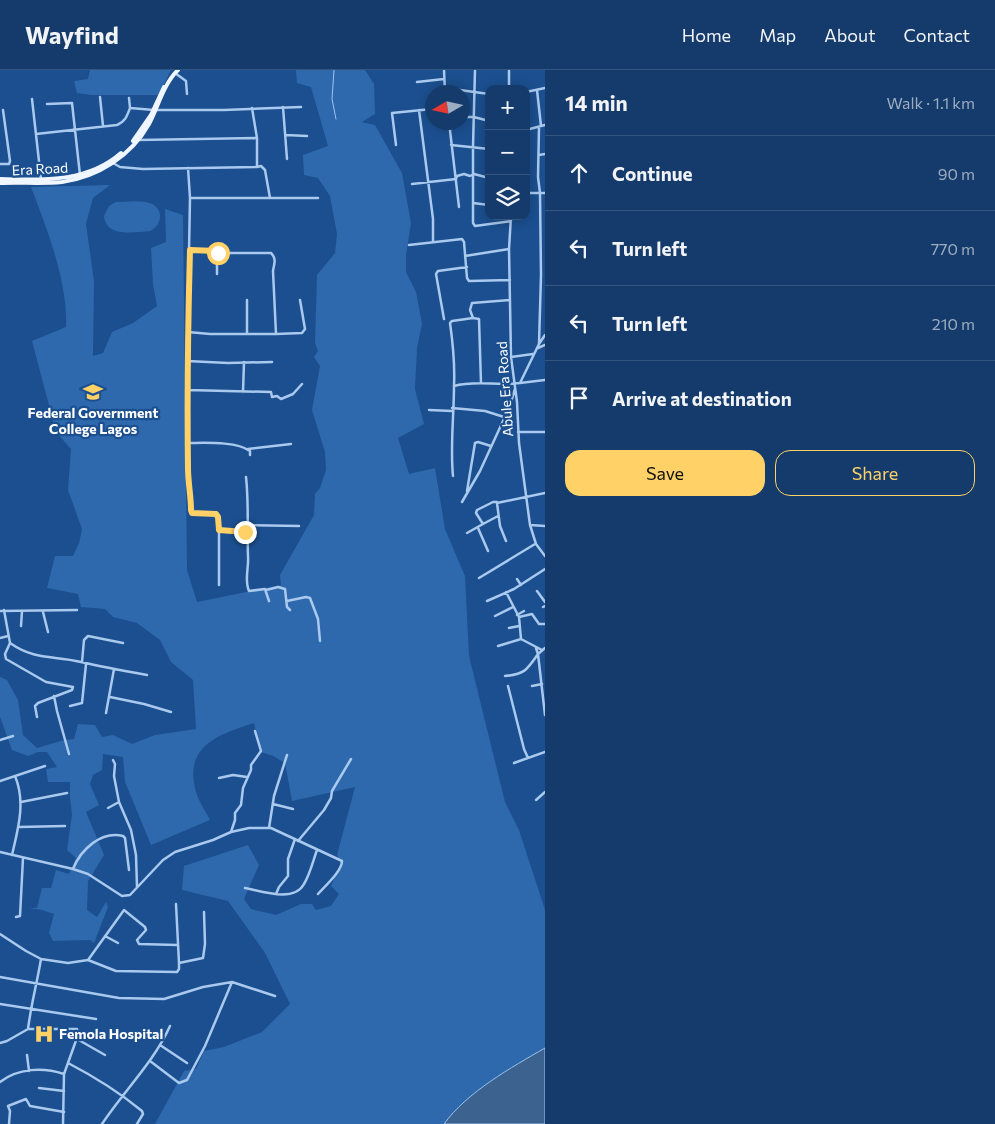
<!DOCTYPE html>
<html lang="en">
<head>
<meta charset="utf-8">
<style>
  :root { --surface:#143b6b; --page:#214673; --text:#f1f3f6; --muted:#9dadc1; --line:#33557e; --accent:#ffd166 }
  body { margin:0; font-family:Commissioner,sans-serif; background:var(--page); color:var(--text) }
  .controls { position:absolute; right:15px; top:15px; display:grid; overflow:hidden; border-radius:10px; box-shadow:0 2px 12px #0003 }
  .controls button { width:45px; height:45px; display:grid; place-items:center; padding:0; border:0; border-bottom:1px solid var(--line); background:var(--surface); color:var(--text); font:25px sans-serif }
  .compass { position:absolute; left:425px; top:15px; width:45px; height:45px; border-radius:50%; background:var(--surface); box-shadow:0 2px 12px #0003; rotate:261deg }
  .stop { position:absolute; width:15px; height:15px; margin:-11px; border:4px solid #ffd166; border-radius:50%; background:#fff }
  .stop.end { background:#ffd166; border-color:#fff; box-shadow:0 1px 5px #0008 }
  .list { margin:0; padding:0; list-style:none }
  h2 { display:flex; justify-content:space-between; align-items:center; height:65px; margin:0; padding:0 20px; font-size:21px }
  h2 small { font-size:16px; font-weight:400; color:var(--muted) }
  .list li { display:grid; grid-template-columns:32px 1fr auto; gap:15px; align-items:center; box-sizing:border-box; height:75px; padding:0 20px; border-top:1px solid var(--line) }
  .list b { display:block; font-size:19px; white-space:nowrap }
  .list em { font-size:16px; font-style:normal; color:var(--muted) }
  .actions { display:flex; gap:10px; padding:15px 20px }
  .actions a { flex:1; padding:11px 0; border:1px solid var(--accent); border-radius:15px; text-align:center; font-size:18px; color:var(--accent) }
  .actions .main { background:var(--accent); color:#111 }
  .icon { flex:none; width:28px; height:28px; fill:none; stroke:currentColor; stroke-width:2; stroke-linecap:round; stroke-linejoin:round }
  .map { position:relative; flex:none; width:545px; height:1054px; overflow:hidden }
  header { display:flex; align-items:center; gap:30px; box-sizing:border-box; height:70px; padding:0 25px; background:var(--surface); border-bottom:1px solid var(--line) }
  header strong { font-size:24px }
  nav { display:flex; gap:28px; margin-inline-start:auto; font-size:18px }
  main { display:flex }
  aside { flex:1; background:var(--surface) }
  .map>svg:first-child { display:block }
  .green { fill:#2e69ad }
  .water { fill:#3c6290; stroke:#9cc4f0 }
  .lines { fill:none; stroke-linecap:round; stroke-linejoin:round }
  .stream { stroke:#9cc4f0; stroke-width:1 }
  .minor { stroke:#a9c9ee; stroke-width:2.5 }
  .major { stroke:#f0f6ff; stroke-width:4 }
  .route { stroke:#ffd166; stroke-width:6 }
  .labels { text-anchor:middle; stroke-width:4.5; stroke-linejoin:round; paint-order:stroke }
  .street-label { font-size:14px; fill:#fff; stroke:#1b4f8f }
  .poi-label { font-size:14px; font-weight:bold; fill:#fff; stroke:#1b4f8f }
</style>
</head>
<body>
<header>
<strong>Wayfind</strong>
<nav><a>Home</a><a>Map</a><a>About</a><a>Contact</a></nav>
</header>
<main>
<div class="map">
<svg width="545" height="1054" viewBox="0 0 545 1054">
  <rect width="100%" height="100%" fill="#1b4f8f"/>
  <!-- green -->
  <path class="green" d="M90,0H171L159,25H91L77,23L74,11L88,9Z
    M296,0H365L374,14L375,44L362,52L375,55L402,103L411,153L406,185V202L416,222L422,254L417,278L415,319L424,354L398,368L409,404L435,398L445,459L465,506L469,586L505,732L519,760L545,840V978C511,997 467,1022 444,1054H155L184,1001L196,999L204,981L224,977L262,962L290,934L265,883L228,831L182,820L184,796L248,775L259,795L244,829L251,839L276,845L301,834H312L316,840L331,836L339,824L331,816L341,793L337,785L355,717L292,731L285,693L273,686L261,682L254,653C220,664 185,675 195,718C197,729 205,740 210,750L151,775L125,712L123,687L103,684L102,700L93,705L90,714L99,735L86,742L104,785L88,811L87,840L97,847L106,832L108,837L94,873L90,870L53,871L49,863L54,844L42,840L28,838H37L42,818H51L56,800L69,804L76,788L67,780L72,745L70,727V712H48L46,699L57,697L47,682H38L28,686L12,680L0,647V607L7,610L18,630L23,665L37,678L64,670L74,669L78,654L95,655L102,667L113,665L132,674L155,665L196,659L193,610L171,592L160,570L137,553L113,547L105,539L81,537L78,524L47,518L55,486H73L79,473L82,459L68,420L71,379L56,362L32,271L66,257C68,212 47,159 31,117L110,115L93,128L86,154L94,211L93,286L103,283L112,262L133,253L157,236L153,214L151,178L166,172L165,139L183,145L187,500L197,532L281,515L280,505L314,445L315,424L320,418L326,400L325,382L312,340L320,296L314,287L318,281L315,273L317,205L335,183L337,164L330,126L318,108L304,105L303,85L328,76L311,17L297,13Z
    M116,132C129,132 159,126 160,146C160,153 156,158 150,161C134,162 106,168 104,146L109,136Z"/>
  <!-- water -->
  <path class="water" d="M545,978V1054H444C467,1022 512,997 545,978Z"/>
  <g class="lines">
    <!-- stream -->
    <path class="stream" d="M334,0L332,29L336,49"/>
    <!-- minor -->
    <path class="minor" d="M444,0L445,22
      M475,0L473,77V153L475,156L511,151
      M509,0V19
      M175,3L186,11L187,24
      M417,12L444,9
      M445,18L489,24
      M537,20L541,56
      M526,22L545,18
      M100,27L103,56
      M129,28L130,38
      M32,29L41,109
      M47,34L72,33L80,105
      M283,37L287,89
      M156,40H224L301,37
      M419,40L433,149V172
      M462,47H474L489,51
      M449,52L459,137
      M526,60L545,55
      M36,64L117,55C125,52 127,46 130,38L154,40
      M286,65L307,66
      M138,70L257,68
      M396,75L392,43L432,39
      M451,75L489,79
      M539,85L545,84
      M113,93L120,97L143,99L257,97V68L252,38
      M0,94H9L10,91L3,40
      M257,97L261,96L265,100L270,128
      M188,98L190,128L187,291L188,320V400L191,440L192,443L216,444L218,447L219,460L246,462
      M412,114L456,109L457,106L464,104L470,106L474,104L489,108
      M526,123H545
      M190,128H318
      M473,133L489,135
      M511,146L509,179L511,287L517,332L519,373L530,455L536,474L545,486
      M409,175L462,169L464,172L467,208L469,211L510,210
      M190,180L217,181L218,183H271C277,189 274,194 273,201L276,264
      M465,186L509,179
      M217,204V183
      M473,248L470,240L472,233L510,230
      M444,249L436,204L438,201L467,197
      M188,262L210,264H276L302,263L305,259L300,230
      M247,264V230
      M539,274L545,265
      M538,278L545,275
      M511,287L533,284
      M187,291L228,293L272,292
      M520,313L545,310
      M454,316C475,310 498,316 520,313L539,274L541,205L540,123L538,107L539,58
      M188,320L271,322L272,327L277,326L281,329L293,324L302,314
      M243,322L244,292
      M452,338L485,341L504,347
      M429,340L452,341
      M518,362H545
      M188,373C205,373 236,371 250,381V385
      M248,379L291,374
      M453,406C450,376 454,346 454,316C455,295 453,274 450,253L452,251L473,248L479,249L481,313
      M246,407C249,434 247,460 248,486C249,498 244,510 249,521L265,519L269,531
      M467,421L475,373L478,372L491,376
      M462,432L480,401L509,338L515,319
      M497,432H493L477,440L476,443L483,454L498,446
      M247,455L299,456
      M530,455L545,456
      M478,458L488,481
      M219,460V515
      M467,463L483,454
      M506,471L500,456L497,433L545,423
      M479,508L535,474
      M517,509L521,515
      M266,520L278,517L285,519L287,537L290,540
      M537,521L545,532
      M506,522L519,547L521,569
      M287,531L306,527L310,528L318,549L320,571
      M487,531L514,519L545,499
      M543,537L545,536
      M4,540L10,573C36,591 53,585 81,592C103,597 125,601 147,605
      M0,541L77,540
      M43,542L48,562
      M517,545L524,541
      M495,546L513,537
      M519,547L532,544L539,554H545
      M21,556L22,541
      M509,558L519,556
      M0,568L8,566
      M10,573L5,584L6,589L46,612L73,617L72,620L38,633L35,636L37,647
      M498,576L521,569L542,580
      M545,578L538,584L545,645
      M82,592L84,570L88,566L123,573
      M505,606C525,604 527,600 538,584L536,578
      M508,616L524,679L528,688
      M532,616L542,614
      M54,626L57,641L69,684
      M110,627L144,634L171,642
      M70,636L82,633L86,594
      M106,643L114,599
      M0,670L13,666
      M113,690L115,694L114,706L119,732L131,760L136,785L137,817
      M514,693L545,682
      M219,708L233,705L247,707
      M0,711L45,696
      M536,730L545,722
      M21,732L67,723
      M273,734L293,739
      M108,738L119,732
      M19,757L65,756
      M269,758L274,726L287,685
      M231,762L235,750V743L241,735L243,718L251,700V695L261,681L255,661
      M298,771L324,740L331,728L332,721L351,689
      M0,782L73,799L88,804L122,826L130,825L163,790L175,782L213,770L231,762L249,758H271L342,791C342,801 325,816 318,824
      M12,785C18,759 26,732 15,706
      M73,799C81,779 101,761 123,766L125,768L129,800
      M245,818C261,821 294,833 304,814C310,804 313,791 317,780
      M276,824L279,817L288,806V789L295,769
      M16,847L20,846L23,788
      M0,864L26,881L41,889L68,893L88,890L116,901L177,902L179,899V893L176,834
      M105,866L118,873
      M88,890L124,840L145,857L146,860L137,870L139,874L177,875
      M179,893L203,888L205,874L204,842
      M0,907L119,928L164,929L203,917L232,912L275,926
      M0,934L96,949
      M28,959C31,935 37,913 41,889
      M77,969L105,985
      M0,973L7,971L28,959H77L78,965L64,1004L63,1054
      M160,975L187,993
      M27,985L29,1001
      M150,991L179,1013L187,1010L205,976L232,912
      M68,993C95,1007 119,1022 142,1041L143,1044L137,1054
      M0,1012C18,998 43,997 64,1004
      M39,1018L64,1021
      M9,1054L10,1041L8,1036L26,1029L30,1036L64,1042
      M102,1054C123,1022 154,992 170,956"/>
    <!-- major -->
    <path class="major" d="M133,71L151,45L164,17
      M0,109C42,110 87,113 121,83
      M0,113C20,112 42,114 62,112C98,107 131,86 149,54C158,37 164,13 178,0"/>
  </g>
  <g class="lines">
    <!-- route -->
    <path class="route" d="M218,183L217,181L190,180C188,253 187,326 188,398C188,412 191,426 191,440L192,443L216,444L218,447L219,460L245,462"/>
  </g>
  <!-- icons -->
  <defs>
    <symbol id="school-bare" viewBox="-9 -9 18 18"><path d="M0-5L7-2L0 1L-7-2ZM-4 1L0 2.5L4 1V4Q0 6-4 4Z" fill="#ffd166" stroke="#1b4f8f" stroke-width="2.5" paint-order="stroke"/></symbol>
    <symbol id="hospital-bare" viewBox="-9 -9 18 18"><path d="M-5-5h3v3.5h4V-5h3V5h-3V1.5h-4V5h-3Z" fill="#ffd166" stroke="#1b4f8f" stroke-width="2.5" paint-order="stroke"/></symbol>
  </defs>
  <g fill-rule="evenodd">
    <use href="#school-bare" x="79" y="308" width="28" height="28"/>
    <use href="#hospital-bare" x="30" y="950" width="28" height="28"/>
  </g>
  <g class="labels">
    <!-- street labels -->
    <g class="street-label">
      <text transform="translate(40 99) rotate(-3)" y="5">Era Road</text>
      <text transform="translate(505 319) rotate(-94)" y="5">Abule Era Road</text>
    </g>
    <!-- poi labels -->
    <g class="poi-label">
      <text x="93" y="348">Federal Government<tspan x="93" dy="16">College Lagos</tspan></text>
      <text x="59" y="969" text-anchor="start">Femola Hospital</text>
    </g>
  </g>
</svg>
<div class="controls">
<button>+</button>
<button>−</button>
<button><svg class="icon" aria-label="layers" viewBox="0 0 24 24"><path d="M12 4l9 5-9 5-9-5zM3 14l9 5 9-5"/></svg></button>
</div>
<svg class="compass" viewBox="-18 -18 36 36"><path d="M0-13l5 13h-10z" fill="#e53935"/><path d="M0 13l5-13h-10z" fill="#9dadc1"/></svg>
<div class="stop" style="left:218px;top:183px"></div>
<div class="stop end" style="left:245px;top:462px"></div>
</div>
<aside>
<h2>14 min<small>Walk · 1.1 km</small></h2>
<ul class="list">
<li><svg class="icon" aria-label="ahead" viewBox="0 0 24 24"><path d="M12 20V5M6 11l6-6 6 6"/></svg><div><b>Continue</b></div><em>90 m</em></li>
<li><svg class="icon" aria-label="left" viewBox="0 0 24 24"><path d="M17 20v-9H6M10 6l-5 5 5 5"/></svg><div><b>Turn left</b></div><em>770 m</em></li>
<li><svg class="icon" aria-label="left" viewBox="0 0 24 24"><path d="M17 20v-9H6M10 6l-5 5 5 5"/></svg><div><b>Turn left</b></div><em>210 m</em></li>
<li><svg class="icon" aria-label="arrive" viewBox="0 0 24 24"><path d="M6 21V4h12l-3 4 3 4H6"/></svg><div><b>Arrive at destination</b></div></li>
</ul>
<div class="actions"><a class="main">Save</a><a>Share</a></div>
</aside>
</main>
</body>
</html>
